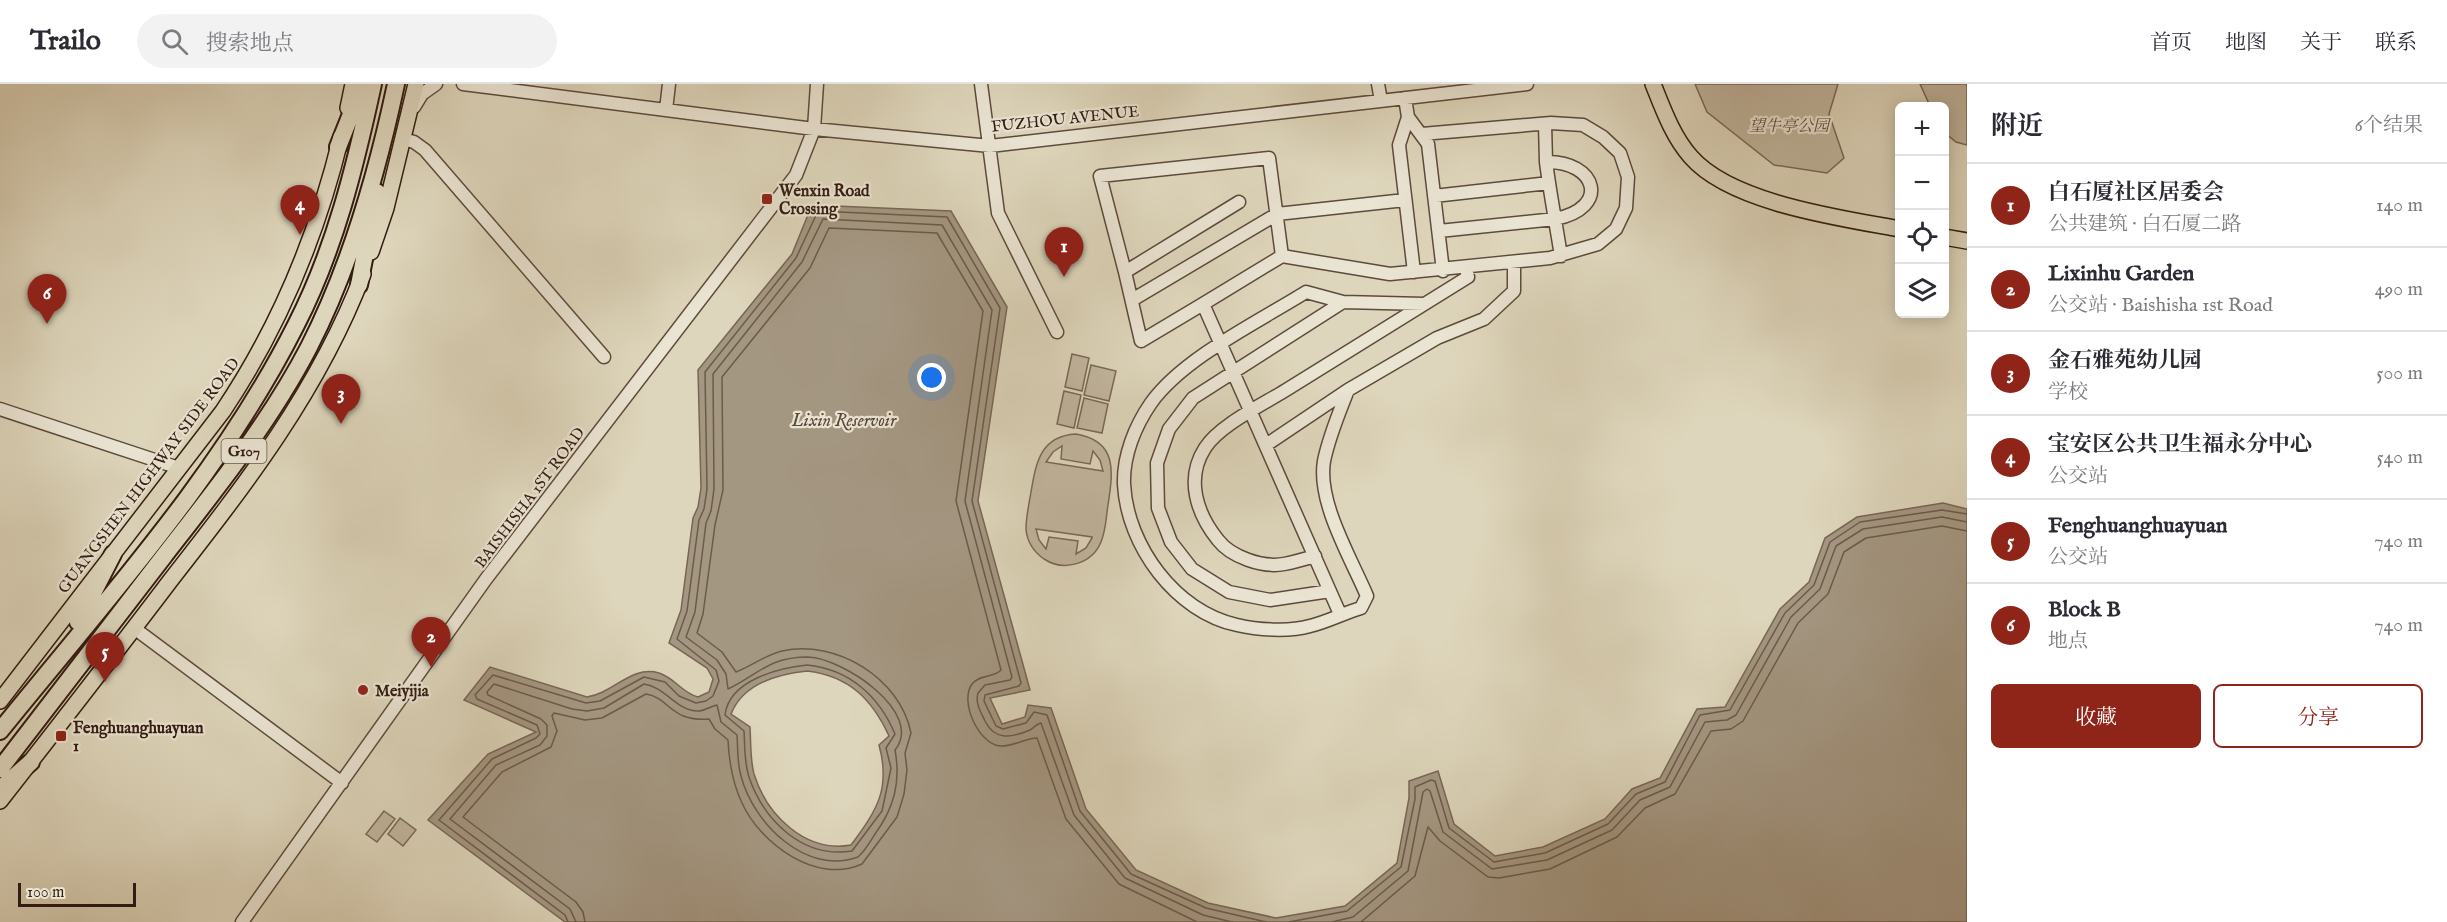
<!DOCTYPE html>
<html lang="zh">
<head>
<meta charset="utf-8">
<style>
  :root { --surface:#fff; --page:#f2f2f3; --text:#2b2b33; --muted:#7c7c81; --line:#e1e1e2; --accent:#8f2418 }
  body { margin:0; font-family:"IM FELL English","Noto Serif SC",serif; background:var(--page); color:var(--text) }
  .controls { position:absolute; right:18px; top:18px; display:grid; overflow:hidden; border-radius:9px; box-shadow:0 3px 15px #0003 }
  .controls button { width:54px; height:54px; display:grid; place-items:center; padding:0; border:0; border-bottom:2px solid var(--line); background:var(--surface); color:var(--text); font:30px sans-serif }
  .scale { position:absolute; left:18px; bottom:15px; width:118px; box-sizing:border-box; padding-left:6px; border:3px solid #331c11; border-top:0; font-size:16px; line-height:21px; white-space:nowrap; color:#331c11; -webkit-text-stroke:4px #eae4d3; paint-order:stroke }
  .you { position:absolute; left:932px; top:294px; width:21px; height:21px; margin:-15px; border:4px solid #fff; border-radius:50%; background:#1a73e8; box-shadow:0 0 0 9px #1a73e833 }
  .badge { display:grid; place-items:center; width:39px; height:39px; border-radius:50%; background:var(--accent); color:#fff; font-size:20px; font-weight:700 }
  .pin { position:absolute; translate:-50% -50px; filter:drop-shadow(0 2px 3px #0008) }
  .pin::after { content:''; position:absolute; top:32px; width:21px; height:18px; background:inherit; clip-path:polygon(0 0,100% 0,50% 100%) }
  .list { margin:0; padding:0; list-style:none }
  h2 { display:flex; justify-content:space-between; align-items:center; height:78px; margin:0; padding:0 24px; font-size:26px }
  h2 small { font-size:20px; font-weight:400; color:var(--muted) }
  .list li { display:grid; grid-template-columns:39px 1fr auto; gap:18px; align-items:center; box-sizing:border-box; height:84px; padding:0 24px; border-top:2px solid var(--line) }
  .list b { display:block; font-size:22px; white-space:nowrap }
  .list p { margin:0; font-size:20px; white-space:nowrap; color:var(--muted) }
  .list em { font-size:20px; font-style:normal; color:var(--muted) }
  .actions { display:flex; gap:12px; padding:18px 24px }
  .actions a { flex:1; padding:14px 0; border:2px solid var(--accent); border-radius:9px; text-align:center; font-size:21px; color:var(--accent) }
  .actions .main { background:var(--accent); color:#fff }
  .icon { flex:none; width:33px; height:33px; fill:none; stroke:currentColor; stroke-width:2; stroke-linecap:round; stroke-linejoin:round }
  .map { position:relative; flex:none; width:1967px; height:838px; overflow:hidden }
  header { display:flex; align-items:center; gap:36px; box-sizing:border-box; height:84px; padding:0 30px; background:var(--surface); border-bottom:2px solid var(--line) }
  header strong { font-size:28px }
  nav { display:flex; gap:33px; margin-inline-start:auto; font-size:21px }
  .search { width:420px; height:54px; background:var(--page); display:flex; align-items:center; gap:15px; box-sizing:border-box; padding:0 21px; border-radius:33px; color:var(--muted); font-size:22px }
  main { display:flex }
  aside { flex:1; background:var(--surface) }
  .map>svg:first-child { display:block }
  .green { fill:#c1b69f; stroke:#7a6958; stroke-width:1.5; fill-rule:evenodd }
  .water { fill:#a49782; stroke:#765; stroke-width:1.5; fill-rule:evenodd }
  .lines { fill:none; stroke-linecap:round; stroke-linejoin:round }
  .shore { stroke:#6c5a4a; stroke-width:1.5 }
  .minor-casing { stroke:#5e4a3c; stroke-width:15 }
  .major-casing { stroke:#331c11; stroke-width:18 }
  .highway-casing { stroke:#331c11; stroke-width:20 }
  .minor { stroke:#eae4d3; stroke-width:12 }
  .major { stroke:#ded6bc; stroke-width:15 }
  .highway { stroke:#ded6bc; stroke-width:16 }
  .poi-dot { fill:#8f2418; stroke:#eae4d3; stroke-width:2 }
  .labels { text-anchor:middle; stroke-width:4.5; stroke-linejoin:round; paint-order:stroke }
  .shield { fill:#eae4d3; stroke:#6a584b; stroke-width:1.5 }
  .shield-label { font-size:15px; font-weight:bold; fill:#331c11 }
  .street-label { font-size:16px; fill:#331c11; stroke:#eae4d3 }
  .park-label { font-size:16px; font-style:italic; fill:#5e4a3c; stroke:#eae4d3 }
  .poi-label { font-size:16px; font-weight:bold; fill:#331c11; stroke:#eae4d3; text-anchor:start }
  .water-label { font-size:18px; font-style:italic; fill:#5b4739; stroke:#eae4d3 }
</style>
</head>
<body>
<header>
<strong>Trailo</strong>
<div class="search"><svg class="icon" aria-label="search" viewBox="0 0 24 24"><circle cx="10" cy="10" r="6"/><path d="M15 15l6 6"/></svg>搜索地点</div>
<nav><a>首页</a><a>地图</a><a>关于</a><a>联系</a></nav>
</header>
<main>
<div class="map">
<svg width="1967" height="838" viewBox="0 0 1967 838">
  <rect width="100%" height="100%" fill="#ded6bc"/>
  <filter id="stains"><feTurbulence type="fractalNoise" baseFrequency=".00333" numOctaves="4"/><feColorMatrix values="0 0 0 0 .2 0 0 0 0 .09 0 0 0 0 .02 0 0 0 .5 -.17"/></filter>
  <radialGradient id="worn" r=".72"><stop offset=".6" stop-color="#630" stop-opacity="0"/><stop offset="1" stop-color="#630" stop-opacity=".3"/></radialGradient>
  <!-- green -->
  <path class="green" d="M1695,0H1838L1829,30L1844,74L1827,89L1774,81L1707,28Z
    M1920,0H1967V61L1956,58L1945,49L1944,22H1930Z
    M1072,270L1089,274L1082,307L1065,303Z
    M1091,281L1116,287L1109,317L1084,311Z
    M1064,307L1081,311L1074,344L1057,340Z
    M1084,314L1108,320L1102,349L1077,344Z
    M1076,350C1118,357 1113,388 1108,421C1106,433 1106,446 1101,458C1092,480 1064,488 1044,475C1034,468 1027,457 1026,445C1026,433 1029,420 1031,408C1036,379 1040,352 1076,350ZM1062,362L1061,375L1090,380L1093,367L1100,376L1103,387L1046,378L1053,368ZM1036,445L1092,453V454L1086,464L1076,470L1078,457L1049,453L1046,465L1039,456Z
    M384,727L395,735L377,758L366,750Z
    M400,734L416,746L403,762L388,750Z"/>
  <!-- water -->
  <path class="water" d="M812,121L951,127L1007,223L978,417L1030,606L990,614L1002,640L1025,633L1028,621L1051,624L1086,725L1136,786L1208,819L1276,834L1345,822L1397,779L1409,714V697L1438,687L1454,740L1495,772L1543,763L1605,735L1632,705L1660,694L1697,625L1725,623L1780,525L1809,498L1825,454L1857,433L1943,419L1967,425V838H565L428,736L488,670L536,648L464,616L490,583L587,613C614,609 631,581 659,589C675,594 682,609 698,613L709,608L713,595L707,584L669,559L681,526L693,434L698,423L701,404L698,286L792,170ZM807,587C849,592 872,615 889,652L879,661C891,705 877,726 851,761C806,769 767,732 754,690C750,675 751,659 750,643L731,630C743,600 778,590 807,587Z"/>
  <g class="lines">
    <!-- shore -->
    <path class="shore" d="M807,581C849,585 879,612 895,650L886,664L891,684L882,727L852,767C803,775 764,737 749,693C744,678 745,662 744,647L725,631C729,596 779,584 807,581Z
      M568,838L565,831L439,736L492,675L536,654L540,650L537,641L477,615L475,611L493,591L586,619L600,617L644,593L665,598L679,612L696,619L706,617L713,612L719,597L716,586L677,555L687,527L699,436L704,425L707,405L705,288L796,174L818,127L947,133L1000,224L972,417L1021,599L1019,602L985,611L984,617L996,642L1003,645L1026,639L1034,628L1047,631L1080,727L1131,790L1206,824L1266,838
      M576,838L570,825L450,735L496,681L540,661L547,652V641L541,635L488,611L487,608L494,600L572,625L587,627L604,624L644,600C666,603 677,628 699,627C706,626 712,622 717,621L721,638L737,651C738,665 737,679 741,692C753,739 806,792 858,773C865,767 870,758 875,750C894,724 901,698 895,666C925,629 843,574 808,573C768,573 758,591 728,605L726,590L717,576L686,553L695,528L706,439L711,427L714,405L713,290L802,178L823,135L942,141L992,226L965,417L1012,593L1010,596L985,601L978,609C975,620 981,628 985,637C995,657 1011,654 1030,646C1035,643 1036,640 1041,639L1074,731L1125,794L1203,831L1232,838
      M585,838L583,828L576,818L463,733L502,688L551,663L557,647L552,632L554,629L585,636L602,634L646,610C670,614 670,638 709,635L715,645L728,656C729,678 732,698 742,719C760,759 816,801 862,780L897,733L904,710L907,686L905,669L911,649C900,594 836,555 782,567C765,571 752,582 736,588L722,568L697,549L703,530L715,441L723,406L722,293L810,184L829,144L937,149L983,227L956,417L1001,586C994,594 980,590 972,600C959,618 979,660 1000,662C1013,663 1025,654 1037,654L1066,735L1119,800L1197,838
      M1289,838L1347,827L1401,783L1415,715V703L1431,696L1435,697L1449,744L1494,778L1545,769L1608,740L1636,710L1665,698L1700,631L1730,626L1785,529L1814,501L1830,458L1860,438L1942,426L1967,430
      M1332,838L1353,833L1408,787L1423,708L1427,705L1430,707L1443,748L1492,785L1547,776L1612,746L1640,716L1670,703L1705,638L1727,636L1736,631L1791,533L1820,505L1836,462L1863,445L1942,433L1967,438
      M1361,838L1415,792L1428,743L1440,757L1488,793L1499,794L1550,785L1617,753L1645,724L1675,710L1711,647L1731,645L1743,637L1798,539L1828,510L1844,468L1866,454L1942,442L1967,447"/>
    <defs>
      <path id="minor" d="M463,0L814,45L990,62L1527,0
        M981,0L998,129L1057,248
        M1378,0L1381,17
        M1405,14L1408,33L1428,60L1443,187
        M414,23L422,10L436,0
        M666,26L669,0
        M1408,33L1399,61L1414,188
        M1545,40L1546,78
        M403,55L414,58L425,66L604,273
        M1434,112L1549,99
        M1239,118L1125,188L1100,92L1269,74L1282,172L1203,220L1340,530
        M1439,147L1555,135C1611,124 1597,77 1546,78C1550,109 1556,140 1561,172
        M1282,172L1390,190L1550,174L1598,160L1616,145L1626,124L1628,93L1620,69L1603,53L1583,41L1551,39L1422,50
        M1125,188L1141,257L1203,220
        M1132,216L1277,130L1405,116
        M1348,306C1339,329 1329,352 1324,377C1317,418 1351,474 1367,512L1361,524C1344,529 1327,538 1310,542C1289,548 1258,546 1237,541C1176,528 1127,462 1124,400C1123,372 1135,342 1151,319C1183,274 1258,238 1306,208L1343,218L1424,220
        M0,325L179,384
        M1266,361L1348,306L1437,254L1484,235L1514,207V178
        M1315,472C1305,475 1294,478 1284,480C1263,484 1231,473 1218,456C1197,430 1185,395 1205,364C1220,341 1262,321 1286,306C1347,268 1407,231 1468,193L1466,184
        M1330,507L1270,516L1229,508L1192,485L1171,458L1158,424L1157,379L1169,345L1193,314L1343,218
        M134,544L342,699
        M242,838L486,495L796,91L814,45L817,0"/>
      <path id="major" d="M1653,0C1663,25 1673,53 1691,73C1731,119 1840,134 1900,145
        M348,24L353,0
        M1944,153L1967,157
        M371,168L386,124L416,0
        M0,617L223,327C280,242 317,152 341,53
        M0,717C57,644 114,571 170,497C245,401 319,306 363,190"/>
      <path id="highway" d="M338,63L363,0
        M359,201L377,108
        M78,538L113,470
        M0,647C104,518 221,390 296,241C335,165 355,83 373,0
        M0,685C55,614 110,543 164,472C216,405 270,338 309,263C351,181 377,90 396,0
        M0,705L31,678"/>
    </defs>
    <!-- minor casing -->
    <use href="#minor" class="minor-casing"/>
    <!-- major casing -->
    <use href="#major" class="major-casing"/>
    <!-- highway casing -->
    <use href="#highway" class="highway-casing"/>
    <!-- minor -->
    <use href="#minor" class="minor"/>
    <!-- major -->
    <use href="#major" class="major"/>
    <!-- highway -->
    <use href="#highway" class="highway"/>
  </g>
  <!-- markers -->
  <g class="poi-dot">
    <rect x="761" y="109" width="12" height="12" rx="3"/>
    <circle cx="363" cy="606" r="6"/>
    <rect x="55" y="646" width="12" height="12" rx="3"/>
  </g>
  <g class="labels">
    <!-- shield labels -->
    <rect class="shield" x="221.5" y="355" width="45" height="24" rx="4.5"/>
    <g class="shield-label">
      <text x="244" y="372">G107</text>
    </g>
    <!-- street labels -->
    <g class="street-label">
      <text transform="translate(1065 34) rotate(-6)" y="6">FUZHOU AVENUE</text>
      <text transform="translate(148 391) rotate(-53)" y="6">GUANGSHEN HIGHWAY SIDE ROAD</text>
      <text transform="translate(529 413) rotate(-53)" y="6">BAISHISHA 1ST ROAD</text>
    </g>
    <!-- park labels -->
    <g class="park-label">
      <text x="1789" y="47">望牛亭公园</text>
    </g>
    <!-- poi labels -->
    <g class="poi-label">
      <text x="779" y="112">Wenxin Road<tspan x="779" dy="18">Crossing</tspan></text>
      <text x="375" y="612">Meiyijia</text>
      <text x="73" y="649">Fenghuanghuayuan<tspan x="73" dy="18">1</tspan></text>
    </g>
    <!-- water labels -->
    <g class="water-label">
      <text x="844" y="342">Lixin Reservoir</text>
    </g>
  </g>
  <rect width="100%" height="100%" filter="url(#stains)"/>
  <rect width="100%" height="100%" fill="url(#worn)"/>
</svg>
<div class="controls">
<button>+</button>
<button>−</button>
<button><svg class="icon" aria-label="locate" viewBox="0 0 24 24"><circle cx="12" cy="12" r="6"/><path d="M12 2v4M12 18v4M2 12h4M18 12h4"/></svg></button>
<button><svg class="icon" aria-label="layers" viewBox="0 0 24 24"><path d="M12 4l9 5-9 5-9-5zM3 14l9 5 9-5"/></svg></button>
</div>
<div class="scale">100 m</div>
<div class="you"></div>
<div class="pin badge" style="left:1064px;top:193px">1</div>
<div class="pin badge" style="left:431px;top:583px">2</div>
<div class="pin badge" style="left:341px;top:340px">3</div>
<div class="pin badge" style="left:300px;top:151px">4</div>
<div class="pin badge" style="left:105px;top:598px">5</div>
<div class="pin badge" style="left:47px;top:240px">6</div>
</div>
<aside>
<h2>附近<small>6个结果</small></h2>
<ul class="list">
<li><span class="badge">1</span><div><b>白石厦社区居委会</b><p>公共建筑 · 白石厦二路</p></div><em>140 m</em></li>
<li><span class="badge">2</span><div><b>Lixinhu Garden</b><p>公交站 · Baishisha 1st Road</p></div><em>490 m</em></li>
<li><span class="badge">3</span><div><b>金石雅苑幼儿园</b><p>学校</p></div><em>500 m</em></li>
<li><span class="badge">4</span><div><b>宝安区公共卫生福永分中心</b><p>公交站</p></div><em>540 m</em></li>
<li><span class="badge">5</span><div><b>Fenghuanghuayuan</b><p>公交站</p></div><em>740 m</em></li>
<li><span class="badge">6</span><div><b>Block B</b><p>地点</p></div><em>740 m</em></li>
</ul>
<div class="actions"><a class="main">收藏</a><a>分享</a></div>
</aside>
</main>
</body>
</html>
